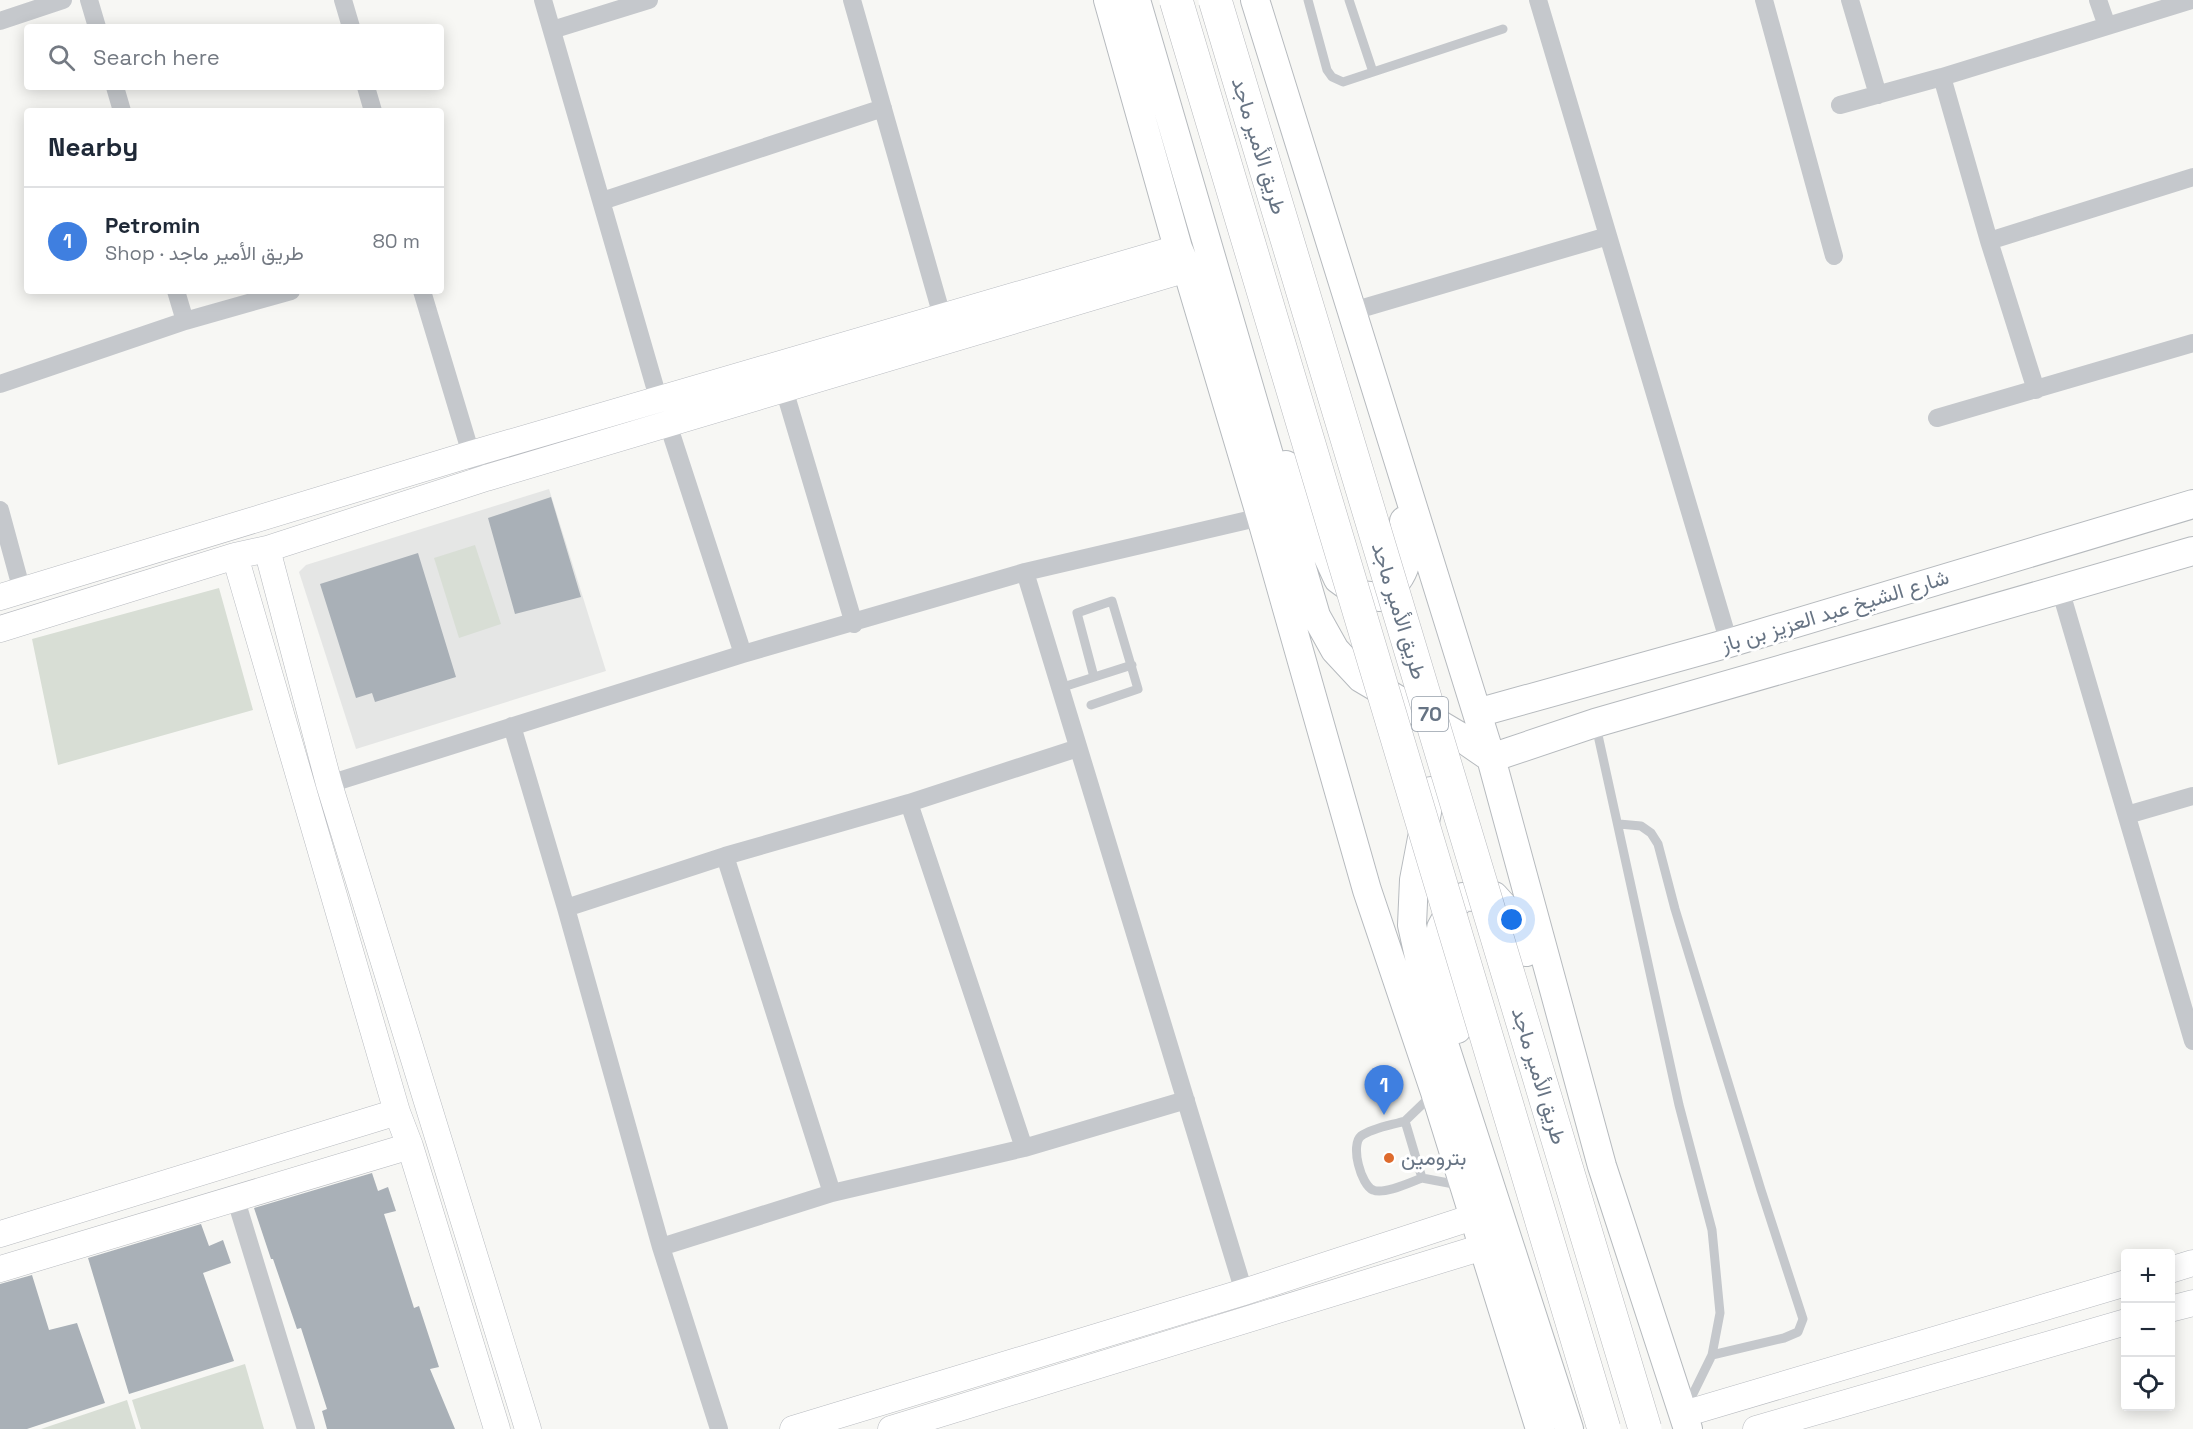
<!DOCTYPE html>
<html lang="en">
<head>
<meta charset="utf-8">
<style>
  :root { --surface:#fff; --page:#f6f6f7; --text:#1f2937; --muted:#747a83; --line:#e0e1e3; --accent:#0f766e }
  body { margin:0; font-family:"Space Grotesk",Vazirmatn,sans-serif; background:var(--page); color:var(--text) }
  .controls { position:absolute; right:18px; bottom:18px; display:grid; overflow:hidden; border-radius:6px; box-shadow:0 3px 15px #0003 }
  .controls button { width:54px; height:54px; display:grid; place-items:center; padding:0; border:0; border-bottom:2px solid var(--line); background:var(--surface); color:var(--text); font:30px sans-serif }
  .you { position:absolute; left:1512px; top:920px; width:21px; height:21px; margin:-15px; border:4px solid #fff; border-radius:50%; background:#1a73e8; box-shadow:0 0 0 9px #1a73e833 }
  .badge { display:grid; place-items:center; width:39px; height:39px; border-radius:50%; background:var(--accent); color:#fff; font-size:20px; font-weight:700 }
  .pin { position:absolute; translate:-50% -50px; filter:drop-shadow(0 2px 3px #0008) }
  .pin::after { content:''; position:absolute; top:32px; width:21px; height:18px; background:inherit; clip-path:polygon(0 0,100% 0,50% 100%) }
  .list { margin:0; padding:0; list-style:none }
  h2 { display:flex; justify-content:space-between; align-items:center; height:78px; margin:0; padding:0 24px; font-size:26px }
  h2 small { font-size:20px; font-weight:400; color:var(--muted) }
  .list li { display:grid; grid-template-columns:39px 1fr auto; gap:18px; align-items:center; box-sizing:border-box; height:108px; padding:0 24px; border-top:2px solid var(--line) }
  .list b { display:block; font-size:22px; white-space:nowrap }
  .list p { margin:0; font-size:20px; white-space:nowrap; color:var(--muted) }
  .list em { font-size:20px; font-style:normal; color:var(--muted) }
  .icon { flex:none; width:33px; height:33px; fill:none; stroke:currentColor; stroke-width:2; stroke-linecap:round; stroke-linejoin:round }
  .map { position:relative; flex:none; width:2193px; height:1429px; overflow:hidden }
  .search { position:absolute; background:var(--surface); box-shadow:0 3px 15px #0003; left:24px; top:24px; width:420px; height:66px; display:flex; align-items:center; gap:15px; box-sizing:border-box; padding:0 21px; border-radius:6px; color:var(--muted); font-size:22px }
  .panel { position:absolute; background:var(--surface); box-shadow:0 3px 15px #0003; left:24px; top:108px; width:420px; height:186px; border-radius:6px }
  .map>svg:first-child { display:block }
  .built { fill:#e5e6e5 }
  .green { fill:#d8ded5 }
  .building { fill:#a9b0b7 }
  .lines { fill:none; stroke-linecap:round; stroke-linejoin:round }
  .secondary-casing { stroke:#b8bbc0; stroke-width:27 }
  .primary-casing { stroke:#b6babe; stroke-width:30 }
  .lane { stroke:#c5c8cc; stroke-width:9 }
  .street { stroke:#c5c8cc; stroke-width:18 }
  .secondary { stroke:#fff; stroke-width:26 }
  .primary { stroke:#fff; stroke-width:28 }
  .highway-bridge-casing { stroke:#b8babe; stroke-width:34; stroke-linecap:butt }
  .highway-bridge { stroke:#fff; stroke-width:33 }
  .poi-dot { fill:#de6b2d; stroke:#fff; stroke-width:2 }
  .labels { text-anchor:middle; stroke-width:6; stroke-linejoin:round; paint-order:stroke }
  .shield { fill:#fff; stroke:#959ea9; stroke-width:1.5 }
  .shield-label { font-size:20px; font-weight:bold; fill:#677484 }
  .street-label { font-size:21px; fill:#677484; stroke:#fff }
  .poi-label { font-size:21px; fill:#677484; stroke:#fff; text-anchor:start }
</style>
</head>
<body>
<div class="map">
<svg width="2193" height="1429" viewBox="0 0 2193 1429">
  <rect width="100%" height="100%" fill="#f7f7f4"/>
  <!-- built -->
  <path class="built" d="M549,489L606,671L356,749L299,572L306,565Z"/>
  <!-- green -->
  <path class="green" d="M475,545L501,624L459,638L434,558Z
    M219,588L253,710L58,765L32,639Z
    M245,1364L264,1429H141L132,1400Z
    M127,1400L136,1429H41Z"/>
  <!-- building -->
  <path class="building" d="M551,497L581,597L515,614L488,518Z
    M418,553L456,677L375,702L372,693L356,698L320,584Z
    M372,1173L378,1191L388,1187L396,1211L384,1214L414,1308L419,1306L439,1367L430,1369L455,1429H327L322,1411L327,1409L301,1328L297,1329L273,1259H271L254,1208Z
    M201,1224L209,1246L223,1240L231,1263L203,1273L234,1361L129,1394L88,1258Z
    M32,1275L49,1330L77,1323L105,1403L27,1429H0V1284Z"/>
  <g class="lines">
    <defs>
      <path id="secondary" d="M267,549L329,784L528,1429
        M235,556L397,1112L410,1146L497,1429
        M0,597L471,454L1178,248
        M0,629L235,556L267,549L486,478L1187,269
        M0,1234L397,1112
        M0,1269L410,1146
        M2170,1270L2193,1263
        M2170,1309L2193,1303
        M1684,1414L2126,1283
        M793,1429L1244,1292L1473,1217
        M891,1429L1483,1247
        M1756,1429L2126,1322"/>
      <path id="primary" d="M1108,0L1178,248L1187,269L1261,517L1367,890L1435,1092L1540,1429
        M1136,0L1316,616L1335,650L1361,678L1459,736L1491,758
        M1255,0L1491,758L1602,1166L1688,1429
        M1286,465L1338,579L1360,595L1380,597C1409,576 1411,553 1404,521
        M1477,713L1729,643L2193,504
        M1491,758L1595,723L2193,551
        M1431,791L1414,880L1412,925L1426,988L1569,1429
        M1457,1029L1442,964L1441,928L1453,906L1463,897L1494,896L1514,918L1526,952"/>
    </defs>
    <!-- secondary casing -->
    <use href="#secondary" class="secondary-casing"/>
    <!-- primary casing -->
    <use href="#primary" class="primary-casing"/>
    <!-- lane -->
    <path class="lane" d="M1308,0L1327,70L1332,77L1343,82L1503,29
      M1349,0L1373,72
      M1060,688L1132,665
      M1091,705L1138,689L1112,601L1077,613L1094,677
      M1596,726L1679,1105L1712,1230L1720,1313L1712,1355L1687,1406
      M1619,824L1641,826L1651,833L1658,844L1675,909L1761,1190L1803,1319L1798,1332L1784,1338L1712,1355
      M1431,1096L1405,1121L1422,1178L1459,1185
      M1405,1121C1392,1125 1372,1128 1361,1136C1350,1145 1361,1185 1373,1190C1384,1195 1411,1182 1422,1178"/>
    <!-- street -->
    <path class="street" d="M89,0L97,27
      M343,0L351,27
      M543,0L659,401
      M852,0L942,316
      M1538,0L1729,643
      M1764,0L1834,256
      M1850,0L1878,95
      M2098,0L2107,26
      M0,21L63,0
      M552,30L649,0
      M1942,77L1989,241L2036,390
      M115,87L122,111
      M366,87L373,111
      M1840,105L1942,77L2192,0
      M602,201L883,108
      M1989,241L2193,177
      M176,291L185,321
      M422,291L471,454L476,463
      M1353,311L1608,236
      M0,384L185,321L291,291
      M784,389L854,624
      M1937,418L2193,343
      M668,424L743,654
      M0,510L22,591
      M1025,572L1244,1292
      M2060,589L2193,1041
      M512,726L566,908L661,1247L719,1429
      M329,784L743,654L1025,572L1261,517
      M909,803L1024,1148
      M2127,815L2193,796
      M725,856L832,1193
      M566,908L725,856L909,803L1078,748
      M235,1197L306,1429
      M661,1247L832,1193L1024,1148L1186,1100"/>
    <!-- secondary -->
    <use href="#secondary" class="secondary"/>
    <!-- primary -->
    <use href="#primary" class="primary"/>
    <defs>
      <path id="highway-bridge" d="M1176,0L1604,1429
        M1215,0L1645,1429"/>
    </defs>
    <!-- highway-bridge casing -->
    <use href="#highway-bridge" class="highway-bridge-casing"/>
    <!-- highway-bridge -->
    <use href="#highway-bridge" class="highway-bridge"/>
  </g>
  <!-- markers -->
  <circle class="poi-dot" cx="1389" cy="1158" r="6"/>
  <g class="labels">
    <!-- shield labels -->
    <rect class="shield" x="1412" y="697" width="36" height="34" rx="4.5"/>
    <g class="shield-label">
      <text x="1430" y="721">70</text>
    </g>
    <!-- street labels -->
    <g class="street-label">
      <text transform="translate(1259 146) rotate(73)" y="7">طريق الأمير ماجد</text>
      <text transform="translate(1399 611) rotate(73)" y="7">طريق الأمير ماجد</text>
      <text transform="translate(1835 611) rotate(-17)" y="7">شارع الشيخ عبد العزيز بن باز</text>
      <text transform="translate(1539 1076) rotate(73)" y="7">طريق الأمير ماجد</text>
    </g>
    <!-- poi labels -->
    <g class="poi-label">
      <text x="1401" y="1165">بترومين</text>
    </g>
  </g>
</svg>
<div class="controls">
<button>+</button>
<button>−</button>
<button><svg class="icon" aria-label="locate" viewBox="0 0 24 24"><circle cx="12" cy="12" r="6"/><path d="M12 2v4M12 18v4M2 12h4M18 12h4"/></svg></button>
</div>
<div class="you"></div>
<div class="pin badge" style="left:1384px;top:1115px;background:#3f7fe0">1</div>
<div class="search"><svg class="icon" aria-label="search" viewBox="0 0 24 24"><circle cx="10" cy="10" r="6"/><path d="M15 15l6 6"/></svg>Search here</div>
<section class="panel">
<h2>Nearby<small></small></h2>
<ul class="list">
<li><span class="badge" style="background:#3f7fe0">1</span><div><b>Petromin</b><p>Shop · طريق الأمير ماجد</p></div><em>80 m</em></li>
</ul>
</section>
</div>
</body>
</html>
